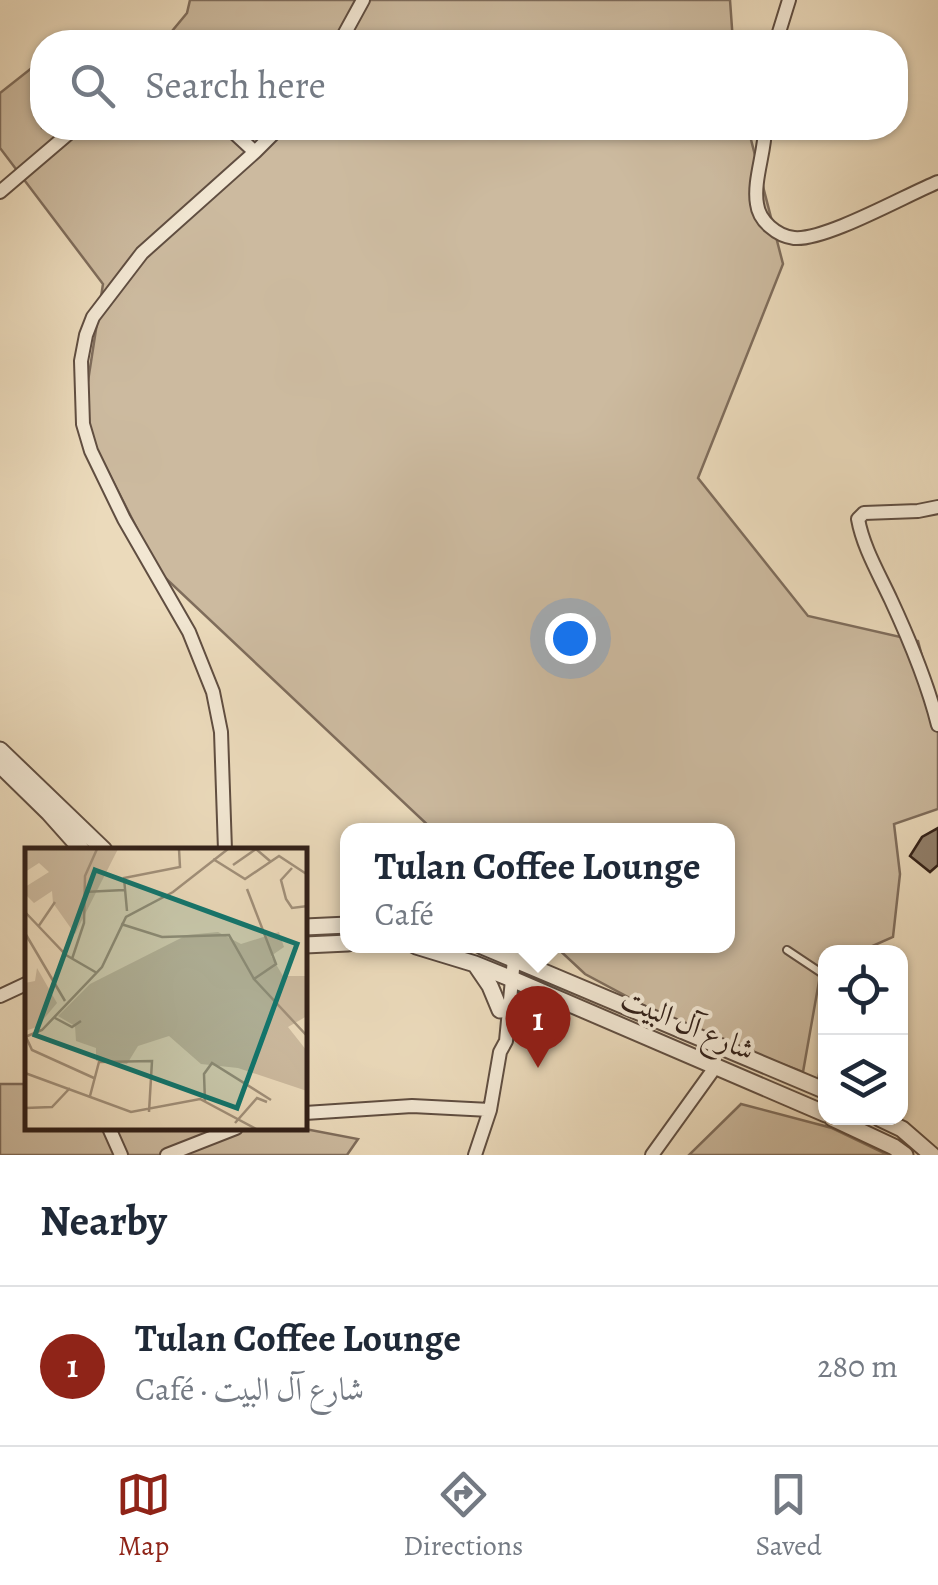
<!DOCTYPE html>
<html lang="en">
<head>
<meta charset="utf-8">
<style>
  :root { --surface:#fff; --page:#f6f6f7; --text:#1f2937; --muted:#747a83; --line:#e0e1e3; --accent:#8f2418 }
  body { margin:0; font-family:Alegreya,Amiri,serif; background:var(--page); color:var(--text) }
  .controls { position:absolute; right:30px; bottom:30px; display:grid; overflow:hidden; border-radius:20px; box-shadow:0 2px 8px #0004 }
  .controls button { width:90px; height:90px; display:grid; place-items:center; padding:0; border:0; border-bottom:2px solid var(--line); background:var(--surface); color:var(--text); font:50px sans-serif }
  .you { position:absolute; left:570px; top:638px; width:35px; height:35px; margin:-25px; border:8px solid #fff; border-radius:50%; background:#1a73e8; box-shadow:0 0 0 15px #1a73e833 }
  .badge { display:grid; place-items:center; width:65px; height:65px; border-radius:50%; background:var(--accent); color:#fff; font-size:32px; font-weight:700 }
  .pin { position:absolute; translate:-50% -82px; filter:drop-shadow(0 2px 5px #0008) }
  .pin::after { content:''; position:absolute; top:52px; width:35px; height:30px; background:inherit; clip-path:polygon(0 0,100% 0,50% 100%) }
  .popup { position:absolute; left:340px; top:823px; width:395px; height:130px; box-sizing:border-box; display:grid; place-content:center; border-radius:20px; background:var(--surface); filter:drop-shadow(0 2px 8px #0005); font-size:32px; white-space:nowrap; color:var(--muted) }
  .popup b { font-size:38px; color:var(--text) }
  .popup::after { content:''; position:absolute; left:50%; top:100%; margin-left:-20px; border:20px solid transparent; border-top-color:var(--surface) }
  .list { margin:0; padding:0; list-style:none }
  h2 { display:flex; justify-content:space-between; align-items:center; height:130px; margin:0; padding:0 40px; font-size:42px }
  h2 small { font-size:32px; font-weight:400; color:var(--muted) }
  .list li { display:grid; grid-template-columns:65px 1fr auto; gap:30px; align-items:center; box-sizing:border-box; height:160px; padding:0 40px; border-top:2px solid var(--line) }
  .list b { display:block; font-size:38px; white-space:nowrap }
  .list p { margin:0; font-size:32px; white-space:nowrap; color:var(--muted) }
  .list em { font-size:32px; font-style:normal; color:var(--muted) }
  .icon { flex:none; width:55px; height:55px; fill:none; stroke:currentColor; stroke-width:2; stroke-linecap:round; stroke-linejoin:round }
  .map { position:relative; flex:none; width:938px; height:1155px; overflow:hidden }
  .search { position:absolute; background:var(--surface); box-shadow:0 2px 8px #0004; left:30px; right:30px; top:30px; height:110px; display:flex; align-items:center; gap:25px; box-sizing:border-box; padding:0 35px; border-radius:40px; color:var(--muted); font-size:38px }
  .sheet { height:290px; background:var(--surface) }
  nav { display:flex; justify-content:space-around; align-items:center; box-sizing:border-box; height:140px; border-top:2px solid var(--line); background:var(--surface); font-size:28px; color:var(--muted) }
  nav a { display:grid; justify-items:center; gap:5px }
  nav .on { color:var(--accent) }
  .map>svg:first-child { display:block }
  .green { fill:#ccba9f; stroke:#7f6d5c; stroke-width:2.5 }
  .building { fill:#92816d; stroke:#322018; stroke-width:2.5 }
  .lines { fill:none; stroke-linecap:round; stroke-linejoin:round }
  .service-casing { stroke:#604e41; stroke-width:10 }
  .minor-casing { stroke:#604e41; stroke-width:16 }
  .tertiary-casing { stroke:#604e41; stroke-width:19 }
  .service { stroke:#f2e7d3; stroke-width:6 }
  .minor { stroke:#f2e7d3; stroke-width:12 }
  .tertiary { stroke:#f2e7d3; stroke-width:15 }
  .labels { text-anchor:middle; stroke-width:8; stroke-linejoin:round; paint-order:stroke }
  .street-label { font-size:30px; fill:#322018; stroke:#f2e7d3 }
  .inset-road { fill:none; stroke:#a1907a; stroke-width:2.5 }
  .view { fill:#0f766e; fill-opacity:0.15; stroke:#0f766e; stroke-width:5 }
  .inset-edge { fill:none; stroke:#322018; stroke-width:5 }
</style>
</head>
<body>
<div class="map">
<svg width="938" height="1155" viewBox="0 0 938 1155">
  <rect width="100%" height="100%" fill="#ebdabb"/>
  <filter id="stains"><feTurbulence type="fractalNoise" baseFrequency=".002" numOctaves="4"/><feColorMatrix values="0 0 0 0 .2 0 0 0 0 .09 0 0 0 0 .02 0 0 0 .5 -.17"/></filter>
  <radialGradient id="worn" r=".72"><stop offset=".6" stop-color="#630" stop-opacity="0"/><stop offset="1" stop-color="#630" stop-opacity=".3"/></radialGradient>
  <!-- green -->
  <path class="green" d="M190,0H730L733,42H163L187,13Z
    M38,63L42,66V128H748L783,264L698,478L808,616L918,641L938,717V809L894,824L900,874L893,937L859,952H826L825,968L821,970L803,1072L684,1027L585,974L555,946H728V830H433L159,572L82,420L103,284L0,148V93Z
    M0,1084H27L28,1128H300L358,1139L347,1155H0Z
    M741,1104L832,1128L888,1155H689Z"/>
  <!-- building -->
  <path class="building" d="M938,828V865L930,872L910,856L922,837Z"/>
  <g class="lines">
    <defs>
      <path id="service" d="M787,950L826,976
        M821,1088L826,1051"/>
      <path id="minor" d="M340,42L363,0
        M776,42L789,0
        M229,128L255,152L279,128
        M765,128C765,152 753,181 757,204C759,221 777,236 794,238C825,241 906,195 938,182
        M0,192L75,128
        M938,507L918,511L864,513L858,519C863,547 879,574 891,600C910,641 927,681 938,725
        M225,850L221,732L213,692L189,632L124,519L91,451L83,424L81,361L86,335L93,317L142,253L255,152
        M0,996L28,983
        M305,1113L412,1106L490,1110
        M109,1128L121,1155
        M167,1155L236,1128
        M475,1155L490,1110L500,1052L506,1041L514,959
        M652,1155L716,1066"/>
      <path id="tertiary" d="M0,750L104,850
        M0,765L49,813L82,850
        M305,927L348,925
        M305,945L348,943
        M416,946L475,964L512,979L826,1114
        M482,946L826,1091
        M475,964L490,986L500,1010
        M509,1011L520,1001L540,991
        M832,1118L894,1147L905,1155
        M879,1118L902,1129L932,1155"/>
    </defs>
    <!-- service casing -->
    <use href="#service" class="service-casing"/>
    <!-- minor casing -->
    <use href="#minor" class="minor-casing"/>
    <!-- tertiary casing -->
    <use href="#tertiary" class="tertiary-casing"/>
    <!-- service -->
    <use href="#service" class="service"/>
    <!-- minor -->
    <use href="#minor" class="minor"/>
    <!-- tertiary -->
    <use href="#tertiary" class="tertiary"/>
  </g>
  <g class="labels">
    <!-- street labels -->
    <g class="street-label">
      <text transform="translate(688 1024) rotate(23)" y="10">شارع آل البيت</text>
    </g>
  </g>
  <!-- overview -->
  <g transform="translate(25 848)">
    <rect width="282" height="282" fill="#ebdabb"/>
    <path d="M0,1H93L50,86L28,55L27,43L9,55L0,46V39L24,24L14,15L0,24ZM193,84L216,96L254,84L259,99L246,108L258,128H281L282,168L263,179L282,203V243L213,220L176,216L144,188L113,198L102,216L71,213V200L51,193L50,178L33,168L65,136L162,87ZM12,120L32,155L12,179L0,183V135L10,133Z" fill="#ccba9f"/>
    <path class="inset-road" d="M188,11L220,31L254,8L283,27M208,17L231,1L245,13M267,20L256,32L261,51L267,60L283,58M222,41L251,116L229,131L283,189M59,44L99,42M102,63L99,30L155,19L154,1M0,64L41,107L72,125M96,76L137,89L204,87L229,131M13,79L30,54M0,85L40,153M47,111L59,75L60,28L72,1M30,170L47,179L56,173M0,189L17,182L77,119L101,69L148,44L203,1M1,189L7,202L69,230M0,225L106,264L175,251L233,282M65,248L74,214L127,213L124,264M180,254L179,226L187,215L246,252M0,260L27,259L45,240M210,275L232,250L242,254"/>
    <path class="view" d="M70,22L272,96L212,260L10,187Z"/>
    <rect width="282" height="282" class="inset-edge"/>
  </g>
  <rect width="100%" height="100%" filter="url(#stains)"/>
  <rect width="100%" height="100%" fill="url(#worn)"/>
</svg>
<div class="controls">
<button><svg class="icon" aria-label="locate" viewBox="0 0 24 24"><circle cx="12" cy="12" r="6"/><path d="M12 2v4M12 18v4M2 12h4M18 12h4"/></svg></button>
<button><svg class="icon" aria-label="layers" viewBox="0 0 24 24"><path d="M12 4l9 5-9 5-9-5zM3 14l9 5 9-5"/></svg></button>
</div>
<div class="you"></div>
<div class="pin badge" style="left:538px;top:1068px">1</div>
<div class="popup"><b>Tulan Coffee Lounge</b>Café</div>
<div class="search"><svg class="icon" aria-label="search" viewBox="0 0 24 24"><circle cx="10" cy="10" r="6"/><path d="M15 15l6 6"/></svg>Search here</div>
</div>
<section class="sheet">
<h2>Nearby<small></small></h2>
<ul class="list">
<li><span class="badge">1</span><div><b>Tulan Coffee Lounge</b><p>Café · شارع آل البيت</p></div><em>280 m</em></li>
</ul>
</section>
<nav>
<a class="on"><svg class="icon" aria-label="map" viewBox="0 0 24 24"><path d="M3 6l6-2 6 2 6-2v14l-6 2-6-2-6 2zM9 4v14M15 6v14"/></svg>Map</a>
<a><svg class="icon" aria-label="directions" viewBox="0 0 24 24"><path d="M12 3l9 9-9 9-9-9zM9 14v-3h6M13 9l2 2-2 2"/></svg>Directions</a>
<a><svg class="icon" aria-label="saved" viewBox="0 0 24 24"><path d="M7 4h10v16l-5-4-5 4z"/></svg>Saved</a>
</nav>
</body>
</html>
